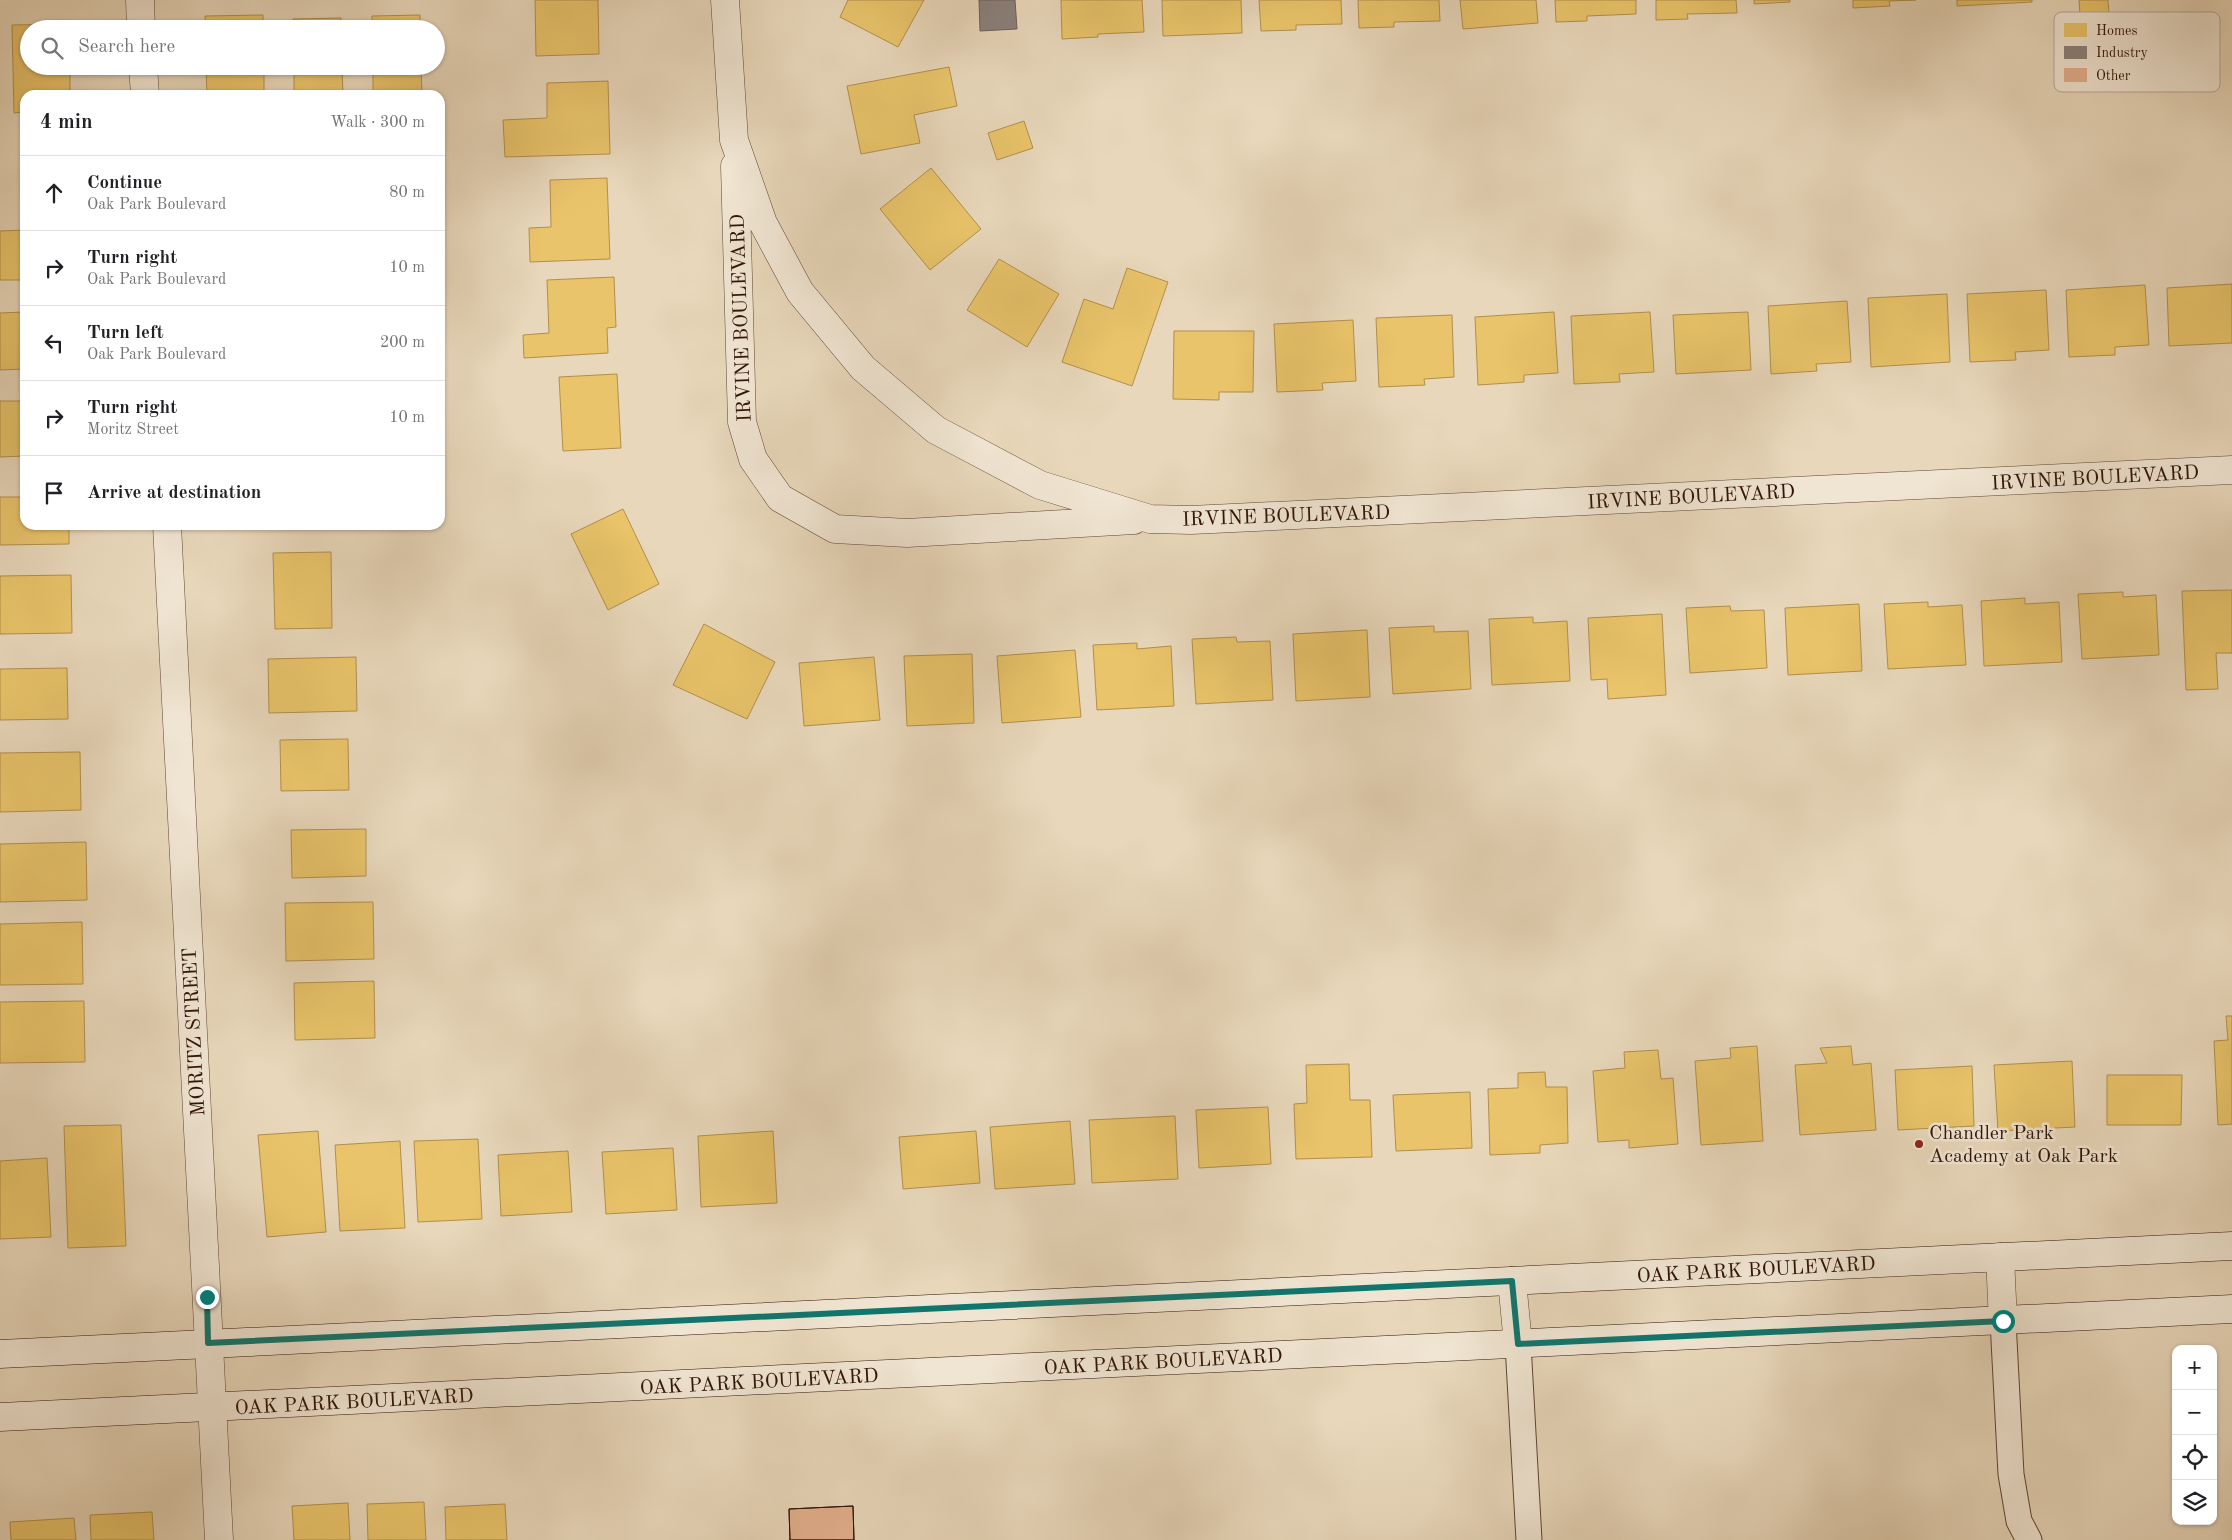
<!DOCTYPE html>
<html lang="en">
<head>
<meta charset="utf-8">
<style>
  :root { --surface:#fff; --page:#f2f2f2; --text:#202124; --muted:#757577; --line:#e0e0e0 }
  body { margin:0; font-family:"Old Standard TT",serif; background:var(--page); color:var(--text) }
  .controls { position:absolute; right:15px; bottom:15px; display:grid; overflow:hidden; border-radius:10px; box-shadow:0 1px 4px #0004 }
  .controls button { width:45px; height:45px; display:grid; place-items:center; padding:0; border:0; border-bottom:1px solid var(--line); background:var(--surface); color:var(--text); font:25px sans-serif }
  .stop { position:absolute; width:15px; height:15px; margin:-11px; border:4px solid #0f766e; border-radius:50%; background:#fff }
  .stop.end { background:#0f766e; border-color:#fff; box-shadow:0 1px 5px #0008 }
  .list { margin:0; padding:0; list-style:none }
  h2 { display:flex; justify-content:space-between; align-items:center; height:65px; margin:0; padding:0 20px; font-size:21px }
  h2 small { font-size:16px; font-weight:400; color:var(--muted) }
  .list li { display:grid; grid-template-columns:32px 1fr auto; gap:15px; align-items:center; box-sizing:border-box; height:75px; padding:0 20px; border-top:1px solid var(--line) }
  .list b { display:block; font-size:19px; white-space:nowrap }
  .list p { margin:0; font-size:16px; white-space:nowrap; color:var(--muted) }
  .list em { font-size:16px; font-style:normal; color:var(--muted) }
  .icon { flex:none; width:28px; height:28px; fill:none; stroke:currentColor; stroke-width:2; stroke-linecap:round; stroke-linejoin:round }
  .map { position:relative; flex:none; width:2232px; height:1540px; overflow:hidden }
  .search { position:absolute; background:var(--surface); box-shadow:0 1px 4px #0004; left:20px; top:20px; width:425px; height:55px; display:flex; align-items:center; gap:12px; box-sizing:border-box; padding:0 18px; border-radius:28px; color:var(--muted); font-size:19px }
  .panel { position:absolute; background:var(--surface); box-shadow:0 1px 4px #0004; left:20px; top:90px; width:425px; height:440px; border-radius:15px }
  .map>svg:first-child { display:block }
  .homes { fill:#e9c46a; stroke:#b28f4d }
  .industry { fill:#8a817c; stroke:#6f605a }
  .building { fill:#e3af8d; stroke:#311409 }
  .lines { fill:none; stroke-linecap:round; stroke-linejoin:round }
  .lane-casing { stroke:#5f4535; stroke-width:27 }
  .street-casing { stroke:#5f4535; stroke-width:29 }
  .secondary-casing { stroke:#311409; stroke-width:29 }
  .lane { stroke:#f0e5d2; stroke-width:25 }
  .street { stroke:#f0e5d2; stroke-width:28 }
  .secondary { stroke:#f0e5d2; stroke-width:28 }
  .route { stroke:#0f766e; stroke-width:6 }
  .poi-dot { fill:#8f2418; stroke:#f0e5d2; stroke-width:2 }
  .labels { text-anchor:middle; stroke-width:5; stroke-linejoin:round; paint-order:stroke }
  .street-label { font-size:20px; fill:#311409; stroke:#f0e5d2 }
  .poi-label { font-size:20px; fill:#311409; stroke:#f0e5d2; text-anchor:start }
  .key { fill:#f0e5d2; stroke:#b7a696; stroke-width:1 }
  .key-label { font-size:14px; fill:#311409 }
</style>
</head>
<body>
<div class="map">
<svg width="2232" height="1540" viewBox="0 0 2232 1540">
  <rect width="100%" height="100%" fill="#e8d7ba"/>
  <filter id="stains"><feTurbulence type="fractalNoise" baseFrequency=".004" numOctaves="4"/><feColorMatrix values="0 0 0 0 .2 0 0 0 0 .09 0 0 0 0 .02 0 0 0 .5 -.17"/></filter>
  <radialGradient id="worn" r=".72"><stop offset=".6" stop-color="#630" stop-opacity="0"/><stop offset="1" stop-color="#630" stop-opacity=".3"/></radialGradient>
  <!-- homes -->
  <path class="homes" d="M535,0H598L599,54L536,56Z
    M848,0H924L898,47L840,17Z
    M1061,0H1142L1144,32L1098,34V37L1062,39Z
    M1162,0H1241L1242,33L1163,36Z
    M1259,0H1341L1342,24L1296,25V30L1261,31Z
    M1358,0H1439L1440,21L1394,22V27L1359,28Z
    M1460,0H1536L1538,23L1463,29Z
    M1555,0H1636V14L1587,16V21L1556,22Z
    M1656,0H1736L1737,13L1687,14L1688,19L1656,20Z
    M1754,0H1790V2L1754,4Z
    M1853,0H1916L1889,1L1890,6L1853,8Z
    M1957,0H2032V2L1957,6Z
    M2079,0H2108L2109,13L2080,15Z
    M263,15V29H206L205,16Z
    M420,15V29H372V16Z
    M341,18V29H293V19Z
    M69,24V29H29V66H70V95H25V112L14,113L12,25Z
    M206,66H264V95H207Z
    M294,66H342L343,95H294Z
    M373,66H421L422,95H373Z
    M949,67L957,106L914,115L920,143L861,154L847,86Z
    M608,81L610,154L505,157L503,120L547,118V83Z
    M1024,121L1033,148L997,160L988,133Z
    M931,168L981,229L930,270L880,209Z
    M607,178L610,259L530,262L529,228L551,227L550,180Z
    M25,230V280H0V231Z
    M999,259L1059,294L1027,347L967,310Z
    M1127,268L1168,282L1132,386L1062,362L1084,299L1113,309Z
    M614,277L616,327L607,328L608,353L524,358L523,335L549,333L547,280Z
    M2232,284V343L2169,346L2167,288Z
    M2145,285L2149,345L2115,347V355L2069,357L2066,290Z
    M2046,290L2049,350L2015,352L2016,360L1970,362L1967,294Z
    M1947,294L1950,362L1871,367L1868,298Z
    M1847,301L1851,362L1816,364L1817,371L1771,374L1768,306Z
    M25,312V369L0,370V313Z
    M1554,312L1558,373L1524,375V382L1478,385L1475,317Z
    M1650,312L1654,372L1619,374L1620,382L1574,384L1571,316Z
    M1748,312L1751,370L1676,374L1673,315Z
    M1452,315L1454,377L1424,379L1425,385L1379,387L1376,318Z
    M1353,320L1356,381L1322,383L1323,390L1277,392L1274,324Z
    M1174,331H1254L1253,392H1219V400L1173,399Z
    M617,374L621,448L563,451L559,377Z
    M0,401H25V456L0,457Z
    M0,497H25V525H69V544L0,545Z
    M623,509L659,584L608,610L571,534Z
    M331,552L332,628L275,629L273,553Z
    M71,575L72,633L0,634V576Z
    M2232,590V653H2216L2218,689L2186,690L2182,591Z
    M2123,592V597L2156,595L2159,655L2082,659L2078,594Z
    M2025,598V604L2059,602L2062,662L1984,666L1981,601Z
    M1928,602V607L1962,605L1966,665L1888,669L1884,604Z
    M1859,604L1862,671L1788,675L1785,608Z
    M1730,606L1731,611L1764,610L1767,668L1690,673L1686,608Z
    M1662,614L1666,695L1608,699L1607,679L1591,680L1588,618Z
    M1533,617V623L1567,621L1570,681L1492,685L1489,619Z
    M704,624L775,662L747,719L673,685Z
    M1434,626V632L1468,631L1471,689L1393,694L1389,628Z
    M1367,630L1370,697L1296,701L1293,634Z
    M1236,637L1237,642L1270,641L1273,700L1196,704L1192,639Z
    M1137,643V649L1171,646L1174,706L1097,710L1093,645Z
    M1075,650L1081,717L1002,723L997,656Z
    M972,654L974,723L907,726L904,656Z
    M356,657L357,711L269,713L268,659Z
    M874,657L880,720L804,726L799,663Z
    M67,668L68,719L0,720V669Z
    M348,739L349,790L281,791L280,740Z
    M80,752L81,810L0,812V753Z
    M366,829V876L292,878L291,830Z
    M86,842L87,900L0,902V844Z
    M373,902L374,959L286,961L285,903Z
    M82,922L83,984L0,985V924Z
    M374,981L375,1038L295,1040L294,983Z
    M84,1001L85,1062L0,1063V1002Z
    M2226,1016H2232V1124L2218,1125L2214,1041L2228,1040Z
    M1757,1046L1763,1141L1701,1145L1695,1061L1731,1058L1730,1048Z
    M1851,1046L1853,1065L1871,1063L1876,1130L1800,1135L1795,1065L1827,1063L1820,1048Z
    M1658,1050L1661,1079L1673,1078L1678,1144L1629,1148V1140L1598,1142L1593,1071L1625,1068L1624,1052Z
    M2072,1061L2075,1127L1998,1131L1994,1065Z
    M1349,1064L1350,1100H1370L1372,1157L1296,1159L1294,1104L1307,1103L1306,1065Z
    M1972,1066L1974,1126L1898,1130L1895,1070Z
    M1545,1072L1546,1087H1567L1568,1143L1540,1145V1153L1490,1155L1488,1089L1518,1088V1073Z
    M2107,1075H2182L2181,1125H2107Z
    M1470,1092L1472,1148L1396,1151L1393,1095Z
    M1268,1107L1271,1164L1199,1168L1196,1110Z
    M1175,1116L1178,1179L1092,1183L1089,1120Z
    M1070,1121L1075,1184L995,1189L990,1127Z
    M121,1125L126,1246L68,1248L64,1126Z
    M318,1131L326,1232L267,1237L258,1135Z
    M773,1131L777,1203L701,1207L698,1136Z
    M976,1131L980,1183L903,1189L899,1137Z
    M478,1139L482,1219L418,1222L414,1141Z
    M400,1141L405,1228L340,1231L335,1145Z
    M673,1148L677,1210L606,1214L602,1152Z
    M568,1151L572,1212L501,1216L498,1155Z
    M47,1158L51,1237L0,1239V1161Z
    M424,1502L426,1540H368L367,1504Z
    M348,1503L350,1540H294L292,1506Z
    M505,1504L507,1540H446L445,1507Z
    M152,1512L154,1540H91L90,1515Z
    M74,1518L76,1540H11L10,1522Z"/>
  <!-- industry -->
  <path class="industry" d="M979,0H1015L1017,29L980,31Z"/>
  <!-- building -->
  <path class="building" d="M853,1506L854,1540H790L789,1509Z
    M853,1506L854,1540H790L789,1509Z"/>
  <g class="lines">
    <defs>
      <path id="lane" d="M2003,1321L2011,1474L2019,1521L2029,1540
        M1518,1344L1529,1540"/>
      <path id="street" d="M140,0L141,29
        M725,0L734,140L763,223L800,292L863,368L936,430L1040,485L1150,519L1191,520L2232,470
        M143,66L145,95
        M735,166L742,422L753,459L780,498L835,529L907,533L1134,520
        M167,525L219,1540
        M2000,1257L2003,1321
        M1512,1281L1518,1344"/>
      <path id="secondary" d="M0,1354L2232,1246
        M0,1417L2232,1309"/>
    </defs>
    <!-- lane casing -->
    <use href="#lane" class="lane-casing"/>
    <!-- street casing -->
    <use href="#street" class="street-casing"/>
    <!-- secondary casing -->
    <use href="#secondary" class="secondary-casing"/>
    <!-- lane -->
    <use href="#lane" class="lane"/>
    <!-- street -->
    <use href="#street" class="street"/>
    <!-- secondary -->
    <use href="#secondary" class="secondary"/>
  </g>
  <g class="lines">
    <!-- route -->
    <path class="route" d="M207,1297L208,1343L1512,1281L1518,1344L2003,1321"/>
  </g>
  <!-- markers -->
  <circle class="poi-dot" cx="1919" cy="1144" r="5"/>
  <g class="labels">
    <!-- street labels -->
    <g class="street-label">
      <text transform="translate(740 318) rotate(-92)" y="7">IRVINE BOULEVARD</text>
      <text transform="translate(2095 477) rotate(-3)" y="7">IRVINE BOULEVARD</text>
      <text transform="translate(1691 496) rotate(-3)" y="7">IRVINE BOULEVARD</text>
      <text transform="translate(1286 515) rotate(-2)" y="7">IRVINE BOULEVARD</text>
      <text transform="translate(193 1032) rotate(-93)" y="7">MORITZ STREET</text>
      <text transform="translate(1756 1269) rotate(-3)" y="7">OAK PARK BOULEVARD</text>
      <text transform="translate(1163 1361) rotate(-3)" y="7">OAK PARK BOULEVARD</text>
      <text transform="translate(759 1381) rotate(-3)" y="7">OAK PARK BOULEVARD</text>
      <text transform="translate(354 1401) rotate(-3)" y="7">OAK PARK BOULEVARD</text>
    </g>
    <!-- poi labels -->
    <g class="poi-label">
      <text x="1929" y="1139">Chandler Park<tspan x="1929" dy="23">Academy at Oak Park</tspan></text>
    </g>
  </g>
  <!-- legend -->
  <rect x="2054" y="12" width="166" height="80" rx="8" class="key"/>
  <rect x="2064" y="23" width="23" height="14" fill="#e9c46a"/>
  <rect x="2064" y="46" width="23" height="13" fill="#8a817c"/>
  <rect x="2064" y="68" width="23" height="14" fill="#e3af8d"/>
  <g class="key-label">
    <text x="2096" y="35">Homes</text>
    <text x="2096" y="57">Industry</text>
    <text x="2096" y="80">Other</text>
  </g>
  <rect width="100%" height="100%" filter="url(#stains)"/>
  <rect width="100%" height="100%" fill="url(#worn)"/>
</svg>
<div class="controls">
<button>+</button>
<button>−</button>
<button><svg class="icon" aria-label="locate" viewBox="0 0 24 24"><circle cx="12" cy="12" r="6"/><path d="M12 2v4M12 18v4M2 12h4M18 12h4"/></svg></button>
<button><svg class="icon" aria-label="layers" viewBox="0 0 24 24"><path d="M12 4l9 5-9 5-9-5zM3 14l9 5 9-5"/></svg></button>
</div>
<div class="stop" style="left:2003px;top:1321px"></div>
<div class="stop end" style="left:207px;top:1297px"></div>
<div class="search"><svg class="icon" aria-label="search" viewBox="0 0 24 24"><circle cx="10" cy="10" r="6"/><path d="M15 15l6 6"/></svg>Search here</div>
<section class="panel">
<h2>4 min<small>Walk · 300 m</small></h2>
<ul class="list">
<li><svg class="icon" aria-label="ahead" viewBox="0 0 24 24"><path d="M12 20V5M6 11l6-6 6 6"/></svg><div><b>Continue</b><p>Oak Park Boulevard</p></div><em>80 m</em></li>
<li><svg class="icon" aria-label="right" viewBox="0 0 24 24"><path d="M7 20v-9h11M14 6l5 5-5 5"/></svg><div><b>Turn right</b><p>Oak Park Boulevard</p></div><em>10 m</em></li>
<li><svg class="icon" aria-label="left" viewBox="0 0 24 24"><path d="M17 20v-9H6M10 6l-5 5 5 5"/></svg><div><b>Turn left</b><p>Oak Park Boulevard</p></div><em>200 m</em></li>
<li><svg class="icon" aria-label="right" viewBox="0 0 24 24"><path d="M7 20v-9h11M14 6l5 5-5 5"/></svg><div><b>Turn right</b><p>Moritz Street</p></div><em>10 m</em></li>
<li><svg class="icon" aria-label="arrive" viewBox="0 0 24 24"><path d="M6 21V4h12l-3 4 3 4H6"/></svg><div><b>Arrive at destination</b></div></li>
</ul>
</section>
</div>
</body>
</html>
